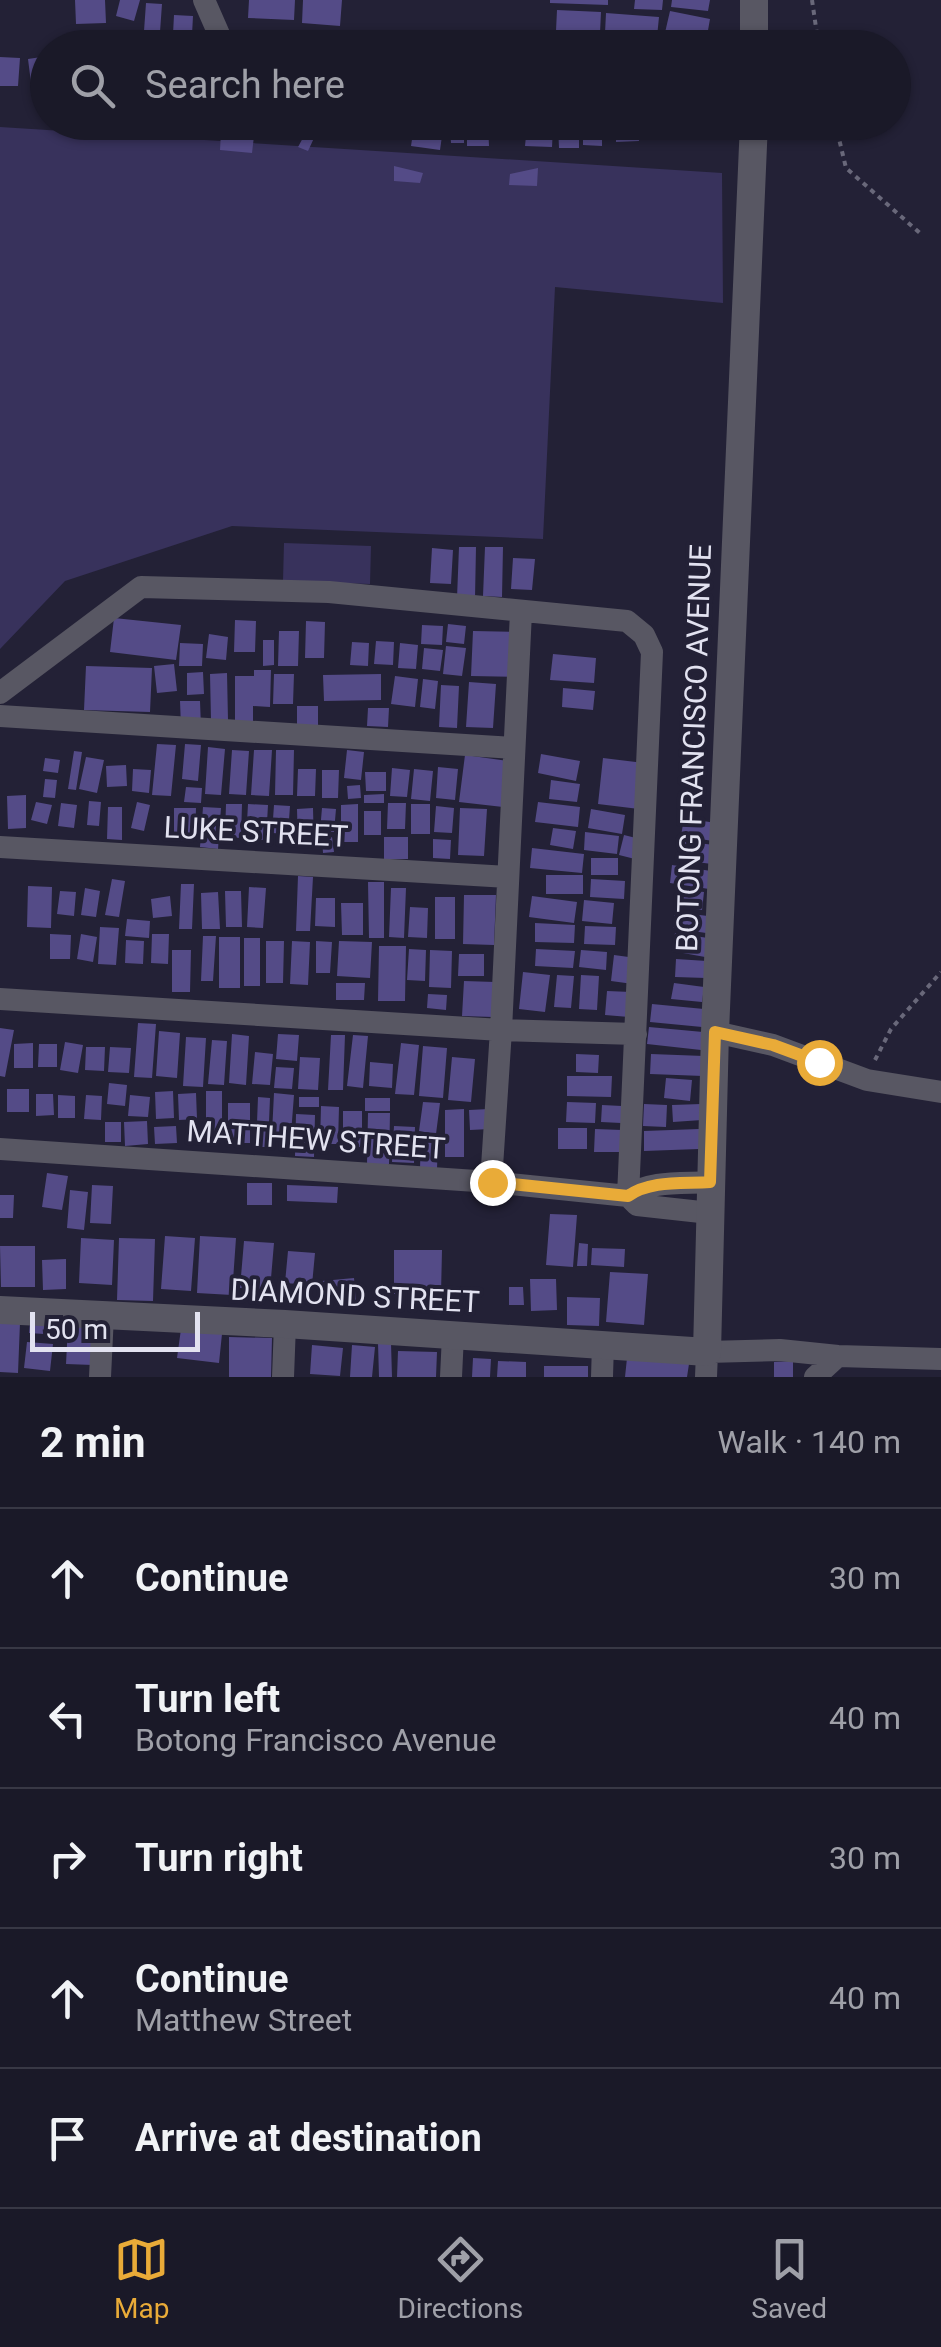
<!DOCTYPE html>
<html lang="en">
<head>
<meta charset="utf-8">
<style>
  :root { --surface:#1a1928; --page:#272634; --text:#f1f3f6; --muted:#9fa0a8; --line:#383845; --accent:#e9ab38 }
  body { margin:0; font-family:Roboto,sans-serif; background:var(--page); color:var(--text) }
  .scale { position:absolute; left:30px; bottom:25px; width:170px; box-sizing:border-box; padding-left:10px; border:5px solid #e2e2f0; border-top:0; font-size:28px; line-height:35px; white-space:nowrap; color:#e2e2f0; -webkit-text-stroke:8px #232136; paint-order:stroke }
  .stop { position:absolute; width:30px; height:30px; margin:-22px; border:8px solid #e9ab38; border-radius:50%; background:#fff }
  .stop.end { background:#e9ab38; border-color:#fff; box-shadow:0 2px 10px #0008 }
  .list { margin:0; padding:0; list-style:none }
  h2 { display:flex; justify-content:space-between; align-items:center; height:130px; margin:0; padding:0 40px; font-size:42px }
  h2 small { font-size:32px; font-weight:400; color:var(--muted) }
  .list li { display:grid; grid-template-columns:65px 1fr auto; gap:30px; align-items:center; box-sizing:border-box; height:140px; padding:0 40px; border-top:2px solid var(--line) }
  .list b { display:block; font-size:38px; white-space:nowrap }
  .list p { margin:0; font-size:32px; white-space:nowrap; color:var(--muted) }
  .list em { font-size:32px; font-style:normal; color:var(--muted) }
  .icon { flex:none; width:55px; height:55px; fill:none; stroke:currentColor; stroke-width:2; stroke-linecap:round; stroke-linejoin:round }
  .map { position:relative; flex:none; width:941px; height:1377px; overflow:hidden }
  .search { position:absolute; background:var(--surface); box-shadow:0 2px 8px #0004; left:30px; right:30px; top:30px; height:110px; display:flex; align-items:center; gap:25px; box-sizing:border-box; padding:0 35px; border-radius:55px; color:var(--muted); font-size:38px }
  .sheet { height:830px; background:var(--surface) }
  nav { display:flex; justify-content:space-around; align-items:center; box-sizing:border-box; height:140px; border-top:2px solid var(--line); background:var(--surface); font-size:28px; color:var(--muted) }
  nav a { display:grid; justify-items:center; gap:5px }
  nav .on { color:var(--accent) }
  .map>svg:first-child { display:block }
  .green { fill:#38325c }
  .building { fill:#544b87 }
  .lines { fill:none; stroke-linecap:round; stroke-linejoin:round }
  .path { stroke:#69687a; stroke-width:4; stroke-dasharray:5 5; stroke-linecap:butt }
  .minor { stroke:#585763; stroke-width:22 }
  .tertiary { stroke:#585763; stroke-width:28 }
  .route { stroke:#e9ab38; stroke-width:12 }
  .labels { text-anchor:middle; stroke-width:8; stroke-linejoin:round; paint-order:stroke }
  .street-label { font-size:30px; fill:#e2e2f0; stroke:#232136 }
</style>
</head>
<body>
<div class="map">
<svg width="941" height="1377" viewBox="0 0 941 1377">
  <rect width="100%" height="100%" fill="#232136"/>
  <!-- green -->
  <path class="green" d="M0,127L722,173L723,303L555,287L543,539L232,526L65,581L0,649Z
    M284,543L371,546L370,584L283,581Z"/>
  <!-- building -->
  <path class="building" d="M75,0H105L106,23L76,24Z
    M120,0H140L134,21L116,16Z
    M249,0H295L294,20L248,18Z
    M303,0H342L340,26L302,23Z
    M550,0H608V5L550,3Z
    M635,0H663L662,10L634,9Z
    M672,0H710L708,11L671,7Z
    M146,3L162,4L160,32L144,31Z
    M557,10L601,12L600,33L556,31Z
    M670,11L710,19L707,36L664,37Z
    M606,13L659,17L657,37L605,33Z
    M174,15L193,16L192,35L173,34Z
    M73,38L104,40L103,48H72Z
    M48,56V81L31,83L28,59Z
    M0,57L20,58L18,86H0Z
    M321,123L308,151L298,147L310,125Z
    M467,124H488L489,146H467Z
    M464,125V143H451L450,126Z
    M558,125H579V148H559Z
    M414,126L443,129L440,150L411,146Z
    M527,126L553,127L552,147L525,146Z
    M616,126H638L639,141L616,142Z
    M583,128L602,129V146L583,145Z
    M221,133L254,136L252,153L220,150Z
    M394,166L423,173L420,183L394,181Z
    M538,168L537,186L509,185L510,174Z
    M459,547H476L475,598H457Z
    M485,547H503L502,597L483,596Z
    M432,548L453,550L451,584L430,583Z
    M513,558L535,559L532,590L511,589Z
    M114,618L181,625L176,660L110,652Z
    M235,620L256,621L255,652H234Z
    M306,621L325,622L324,658H305Z
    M448,624L466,626L464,644L446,642Z
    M422,625L443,626L442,645L421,644Z
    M279,631H299L298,666H278Z
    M473,631L519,632L517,677L471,676Z
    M209,634L228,637L226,660L206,658Z
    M263,640H274V665L263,666Z
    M376,641L394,642L393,665L374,664Z
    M352,642L369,643L368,666L350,665Z
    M180,643L203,644L202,666H179Z
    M400,643L418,645L416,669L398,668Z
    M446,646L466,648L462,676L443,674Z
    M424,648L443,650L440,671L422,669Z
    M553,654L596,658L594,683L550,680Z
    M174,664L177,691L157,693L154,666Z
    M86,666L152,668L150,712L84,710Z
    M254,670H271L270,707L253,706V723H235V676H254Z
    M203,672L204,694L187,695V673Z
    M227,673L228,720H211L210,674Z
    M274,674H294L293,704H273Z
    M381,674V700L324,701L323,675Z
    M395,676L418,679L415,707L391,704Z
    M423,679L438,681L435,709L420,707Z
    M469,682L496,684L493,728L466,727Z
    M441,685L459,686L457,728L439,727Z
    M563,688L595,691L593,710L562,707Z
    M180,701H200L201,727H181Z
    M297,706H318V730H297Z
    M368,708H389L388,727L367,726Z
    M157,744L176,745L171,796L152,795Z
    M185,744L201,745L198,781L182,779Z
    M208,747L225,749L221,795L205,794Z
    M232,750L249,751L246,795L229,794Z
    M254,750H272L269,796L251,795Z
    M276,750H294L293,795H275Z
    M347,750L364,752L361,780L344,778Z
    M74,751L82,752L76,790L68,789Z
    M541,754L580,761L576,781L538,773Z
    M465,755L508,761L503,807L459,802Z
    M86,757L104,760L97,793L79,789Z
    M45,758L60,760L58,773L43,771Z
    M603,758L644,763L639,809L598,804Z
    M126,765L127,786L107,787L106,766Z
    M438,767L458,769L455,800L436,798Z
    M392,768L410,770L407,797L390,796Z
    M133,769L151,770L149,793L132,791Z
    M298,769H316L315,796H297Z
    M414,769L433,771L430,801L411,799Z
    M322,770H339L338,798H322Z
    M365,772H386V791H366Z
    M45,779L57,780L55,798L43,797Z
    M551,780L580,784L577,802L549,799Z
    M360,785L361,798L348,799L347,786Z
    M186,787L202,788L201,803L184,802Z
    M384,794V803H364V795Z
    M26,795V828L8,829L7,796Z
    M89,801L101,802L99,826L87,825Z
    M36,802L52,805L47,824L31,820Z
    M137,802L150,805L144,831L131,828Z
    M538,802L580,807L578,827L535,822Z
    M61,803L77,805L74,828L58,826Z
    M388,803H406L405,829H387Z
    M226,804H242L241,838L225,837Z
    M248,804L268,805L266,840H246Z
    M358,804V842H341V805Z
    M411,804H430V834H411Z
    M274,805L290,806L288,834L272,833Z
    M436,806L454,808L452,833L434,832Z
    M108,807H122V840L107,839Z
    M203,807L221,808L218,849L200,847Z
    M174,808H196L195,841H174Z
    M313,808L314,848H298L297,809Z
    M322,808L336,809L334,832L320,831Z
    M460,808L487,809L484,856L458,855Z
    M591,809L625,815L622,834L588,828Z
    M364,811H381V835H364Z
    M684,818L716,823L713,841L681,836Z
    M553,828L576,831L573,849L550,845Z
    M585,832L619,836L617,854L584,850Z
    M624,835L644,840L639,860L619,855Z
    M332,837L334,852L323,853L322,838Z
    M384,837H408V859H384Z
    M433,839L451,840L450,859L433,858Z
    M682,841L714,845L712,864L680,860Z
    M532,848L584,854L582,873L530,868Z
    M591,858H618V875H591Z
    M672,865L711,871L709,889L670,883Z
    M546,875H583V894H546Z
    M298,876L313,877L310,931H296Z
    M112,879L125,881L119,917L105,915Z
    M591,879L625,881L624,899L590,897Z
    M368,882H384V938H369Z
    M181,884H194L192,929H179Z
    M28,886L52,887L51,928L27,927Z
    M249,887L266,888L263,928L247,927Z
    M85,888L100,891L96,917L81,915Z
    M391,888H406L404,938L389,937Z
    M678,889L704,892L702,910L676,906Z
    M60,891L76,892L74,916L57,914Z
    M225,891H241L242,927H226Z
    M218,892L220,929H202L201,893Z
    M464,895H496L494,945L463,944Z
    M170,896L172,916L153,918L151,899Z
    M532,896L577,902L574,923L529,917Z
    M435,897H455V939H435Z
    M316,898H335V927L315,926Z
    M584,900L614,903L612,924L582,921Z
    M341,903H363V935H342Z
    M410,907L428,908L427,938L408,937Z
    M675,912L708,916L706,933L673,928Z
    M127,919L150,921L149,938L125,936Z
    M535,923L575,925L574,943L535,942Z
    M585,926L616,927L615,945L584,944Z
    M100,927L119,928L116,965L98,964Z
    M675,933L708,938L705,957L672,951Z
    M50,934L71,935L70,959H50Z
    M81,934L97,937L93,962L77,959Z
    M152,934H169L168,964L151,963Z
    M203,936H216L213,981H201Z
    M219,937H240V988H219Z
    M244,938H260V986H244Z
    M126,940L144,941L143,964L125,963Z
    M266,941H284L283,983H266Z
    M292,941L310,942L308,985L290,984Z
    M316,941L332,942L330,973H316Z
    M339,941L372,942L370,978L337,976Z
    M379,946H406L405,1001H378Z
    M409,949L426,950L425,981L407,980Z
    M536,949L575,951L573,968L535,966Z
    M172,950H191L190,992H172Z
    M430,950L452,951L451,988L429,987Z
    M581,950L607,952L606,970L579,967Z
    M459,954H484V976H458Z
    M614,955L636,958L633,984L611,981Z
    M676,959L707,961L706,978L675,977Z
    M523,972L550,975L545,1012L519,1009Z
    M557,975L574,976L571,1008L554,1007Z
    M581,975L599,976L597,1010L579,1009Z
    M464,981L495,982L493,1017L462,1016Z
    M336,983H365L364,1000H336Z
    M674,983L704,987L702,1002L671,999Z
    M607,991L631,992L629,1017L605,1015Z
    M428,994L447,995L446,1010L427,1008Z
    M652,1004L704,1009L702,1027L650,1022Z
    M138,1023L156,1024L152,1078L134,1077Z
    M649,1027L703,1032L701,1050L647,1044Z
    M0,1028L14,1030L5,1077L0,1076Z
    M159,1031L180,1033L177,1078L156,1076Z
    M232,1034L249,1036L246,1085L229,1083Z
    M278,1034L299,1035L297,1061L276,1059Z
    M331,1035H345L343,1090H328Z
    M353,1035L368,1036L363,1088L347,1086Z
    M186,1037L206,1038L203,1087L183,1086Z
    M212,1040L227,1041L224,1085L208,1084Z
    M65,1042L83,1045L78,1073L60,1070Z
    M33,1043V1068H14V1044Z
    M401,1043L419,1045L414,1095L395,1094Z
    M39,1044H57V1067H38Z
    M423,1046L447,1048L443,1098L419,1096Z
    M86,1047H105L104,1071L85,1070Z
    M110,1047L131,1048L129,1073L108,1072Z
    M255,1052L273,1054L270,1085L252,1084Z
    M576,1054L599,1055L598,1073L576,1072Z
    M651,1054L704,1056L703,1076L650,1074Z
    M300,1057L320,1058L318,1090L298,1089Z
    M452,1057L475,1059L471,1102L448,1100Z
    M370,1062L393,1064L392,1088L369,1086Z
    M276,1067L294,1068L292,1089L274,1088Z
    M567,1076H612L611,1097L567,1096Z
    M666,1078L692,1080L690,1101L664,1098Z
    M109,1083L127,1085L125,1106L107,1104Z
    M7,1089H29V1112H7Z
    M173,1091L174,1118L156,1119L155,1092Z
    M206,1091H222V1138H206Z
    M196,1093L197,1119L179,1120L178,1094Z
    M274,1093L294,1095L291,1134L272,1133Z
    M36,1094H53L54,1115L36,1116Z
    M58,1095L75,1096V1118H58Z
    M86,1095L102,1096L101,1120L84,1119Z
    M130,1095L150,1097L148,1117L128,1116Z
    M258,1097L270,1098L268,1147H256Z
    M299,1097H319V1107H299Z
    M365,1098H390V1111H365Z
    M423,1102L440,1103L436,1134L419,1131Z
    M567,1102L596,1103L595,1123L566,1122Z
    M228,1103H250V1143H228Z
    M644,1104L667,1105L666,1127L643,1126Z
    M701,1104L702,1120L673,1122L672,1105Z
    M602,1105L622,1106L621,1123L601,1122Z
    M321,1106L339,1107L338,1144H320Z
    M464,1109V1157H445V1110Z
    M489,1109L490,1129L470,1130L469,1110Z
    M343,1111H362V1147H343Z
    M368,1113H390L389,1164H367Z
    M296,1114L315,1115L314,1157L295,1156Z
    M147,1121L148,1144L125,1146L124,1122Z
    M105,1122H121V1142H105Z
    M176,1126L177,1143L155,1144L154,1127Z
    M394,1126L415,1127L414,1163L392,1162Z
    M558,1128H587V1149H558Z
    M595,1129L622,1130L621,1152H594Z
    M699,1129V1149L644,1151V1131Z
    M421,1138H438L437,1169L420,1168Z
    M47,1173L68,1176L62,1210L42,1207Z
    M247,1183H272V1205H247Z
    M92,1185L113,1186L111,1224L90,1223Z
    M287,1185L338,1187L337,1203L287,1201Z
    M70,1190L88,1192L84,1230L67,1228Z
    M0,1195H14L13,1218H0Z
    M550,1214L577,1215L573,1267L546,1265Z
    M165,1236L195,1238L191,1291L161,1289Z
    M200,1236L236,1238L232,1295L197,1293Z
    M81,1238L114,1240L112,1285L79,1283Z
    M119,1238L155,1239L153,1301L117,1300Z
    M244,1241L274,1243L270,1290L240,1288Z
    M579,1243L588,1244L587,1266H577Z
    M0,1246H35V1287H1Z
    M592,1248L625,1249L624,1267L591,1265Z
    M394,1250H442L441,1294H394Z
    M288,1251L315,1253L312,1285L285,1283Z
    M66,1259V1289L43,1290L42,1260Z
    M610,1272L648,1274L644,1325L606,1322Z
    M354,1278L356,1300L323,1303L322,1281Z
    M530,1279H556L557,1310L531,1311Z
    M509,1287H523L524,1305H509Z
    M567,1297L600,1298L599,1326L567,1325Z
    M30,1322L60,1324L59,1335L29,1333Z
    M0,1323H20L18,1373L0,1372Z
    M68,1325L95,1326L93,1365L66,1364Z
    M181,1329L222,1334L219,1363L177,1358Z
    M229,1337L272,1338L271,1377H229Z
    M27,1342L53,1344L50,1371L24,1368Z
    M378,1343H391L392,1377H379Z
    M312,1345L343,1348L340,1376L310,1374Z
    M352,1345L375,1347L372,1377H350Z
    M398,1351L437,1352L436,1377H397Z
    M473,1358L491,1359L490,1377H472Z
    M627,1358L689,1364L687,1377H625Z
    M498,1361L526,1362V1377H497Z
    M793,1361V1377H774V1362Z
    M544,1366H588V1377H544Z"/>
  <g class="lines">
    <!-- path -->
    <path class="path" d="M812,0L819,48
      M835,122L846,168L921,234
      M875,1060L891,1029L941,972"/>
    <!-- minor -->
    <path class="minor" d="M204,0L225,48
      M259,122V124
      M0,693L141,587L329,592L627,621L644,635L652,652L628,1196
      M0,716L513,748
      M0,847L508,877
      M0,999L501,1030L636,1034
      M715,1032L773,1045L867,1080L941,1092
      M0,1149L491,1182L628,1196
      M491,1182L501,1030L521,612
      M628,1196L637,1205L710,1213
      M628,1196C650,1180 684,1184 711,1182
      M100,1377L103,1315
      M283,1377L285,1324
      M451,1377L453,1335
      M602,1377L603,1344
      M706,1377L707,1352L780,1350L838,1356L941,1359
      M815,1377L838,1356"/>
    <!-- tertiary -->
    <path class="tertiary" d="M754,48V0
      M0,1310L285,1324L707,1352L715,1032L754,122"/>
  </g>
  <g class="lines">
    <!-- route -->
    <path class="route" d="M492,1182L628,1196C651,1180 683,1184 710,1182L715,1032L773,1045L819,1062"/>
  </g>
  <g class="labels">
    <!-- street labels -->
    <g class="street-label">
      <text transform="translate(694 748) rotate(-88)" y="10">BOTONG FRANCISCO AVENUE</text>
      <text transform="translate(256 832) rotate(3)" y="10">LUKE STREET</text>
      <text transform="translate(316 1140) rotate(4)" y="10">MATTHEW STREET</text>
      <text transform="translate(355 1296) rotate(3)" y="10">DIAMOND STREET</text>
    </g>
  </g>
</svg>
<div class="scale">50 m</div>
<div class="stop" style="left:819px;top:1062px"></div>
<div class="stop end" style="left:492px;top:1182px"></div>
<div class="search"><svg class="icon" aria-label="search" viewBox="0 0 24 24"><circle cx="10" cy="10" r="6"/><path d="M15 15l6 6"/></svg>Search here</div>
</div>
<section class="sheet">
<h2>2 min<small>Walk · 140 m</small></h2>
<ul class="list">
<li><svg class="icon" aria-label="ahead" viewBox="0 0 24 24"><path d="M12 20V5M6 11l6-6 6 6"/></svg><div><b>Continue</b></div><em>30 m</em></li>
<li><svg class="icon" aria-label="left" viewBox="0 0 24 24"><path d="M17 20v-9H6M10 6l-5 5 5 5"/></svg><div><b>Turn left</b><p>Botong Francisco Avenue</p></div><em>40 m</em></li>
<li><svg class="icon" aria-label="right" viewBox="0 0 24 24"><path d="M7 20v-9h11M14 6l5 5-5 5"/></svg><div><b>Turn right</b></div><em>30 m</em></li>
<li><svg class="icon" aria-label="ahead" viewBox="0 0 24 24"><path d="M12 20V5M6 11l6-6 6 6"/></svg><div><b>Continue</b><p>Matthew Street</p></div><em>40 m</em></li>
<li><svg class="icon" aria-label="arrive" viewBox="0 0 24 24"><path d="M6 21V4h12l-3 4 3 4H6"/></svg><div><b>Arrive at destination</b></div></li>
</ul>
</section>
<nav>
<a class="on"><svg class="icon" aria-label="map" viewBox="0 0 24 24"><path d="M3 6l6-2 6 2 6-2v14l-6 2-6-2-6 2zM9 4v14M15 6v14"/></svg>Map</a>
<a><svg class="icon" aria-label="directions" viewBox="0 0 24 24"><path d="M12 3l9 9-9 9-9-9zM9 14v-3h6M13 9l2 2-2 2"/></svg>Directions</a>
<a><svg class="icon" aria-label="saved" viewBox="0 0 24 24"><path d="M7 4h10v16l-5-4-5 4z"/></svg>Saved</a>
</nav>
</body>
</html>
